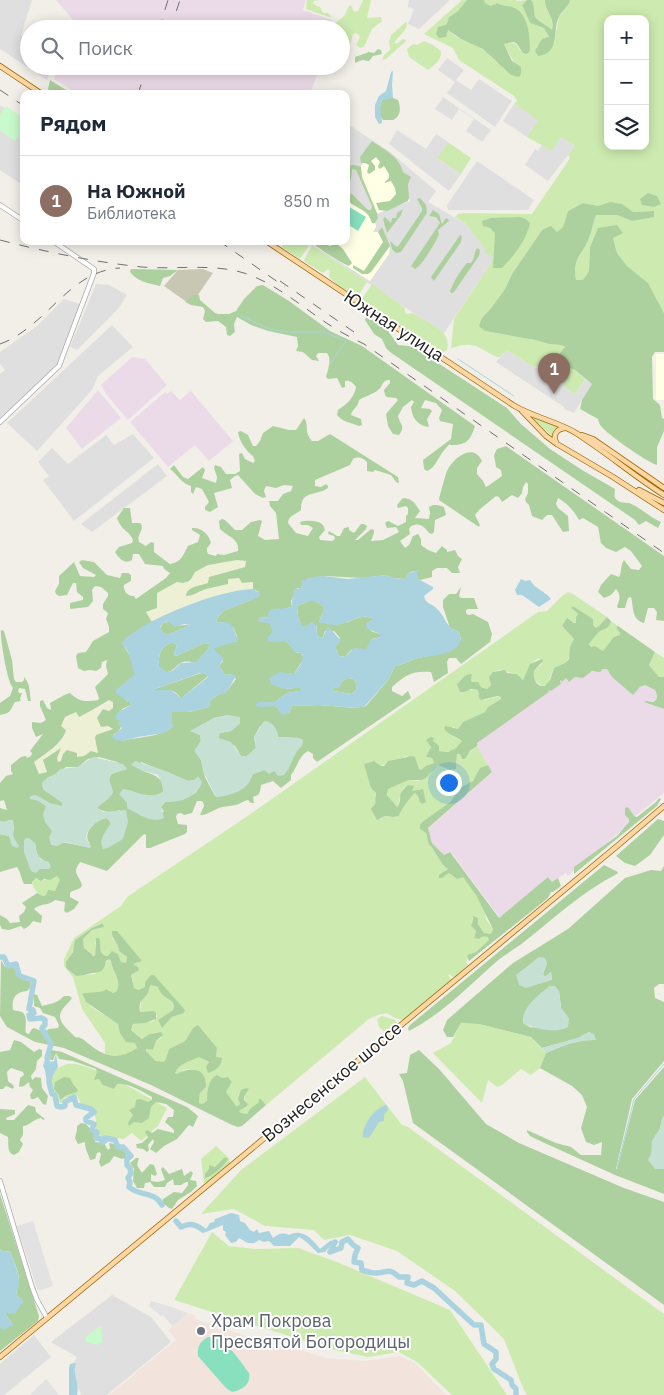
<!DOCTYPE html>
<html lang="ru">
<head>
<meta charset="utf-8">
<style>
  :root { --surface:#fff; --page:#f6f6f7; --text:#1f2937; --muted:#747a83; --line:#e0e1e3; --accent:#0b8043 }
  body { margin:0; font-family:"IBM Plex Sans",sans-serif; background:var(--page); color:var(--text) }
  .controls { position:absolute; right:15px; top:15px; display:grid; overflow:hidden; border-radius:10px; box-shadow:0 2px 12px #0003 }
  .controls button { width:45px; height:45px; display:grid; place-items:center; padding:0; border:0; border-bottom:1px solid var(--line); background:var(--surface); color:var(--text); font:25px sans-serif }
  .you { position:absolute; left:448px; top:782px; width:18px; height:18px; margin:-12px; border:4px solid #fff; border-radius:50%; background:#1a73e8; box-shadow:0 0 0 8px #1a73e833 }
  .badge { display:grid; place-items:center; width:32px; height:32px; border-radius:50%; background:var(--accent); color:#fff; font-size:16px; font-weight:700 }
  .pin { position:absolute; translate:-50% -41px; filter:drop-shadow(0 1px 2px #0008) }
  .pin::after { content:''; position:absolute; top:26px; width:18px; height:15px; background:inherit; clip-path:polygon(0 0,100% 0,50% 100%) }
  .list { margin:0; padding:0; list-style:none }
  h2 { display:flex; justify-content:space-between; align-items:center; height:65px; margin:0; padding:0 20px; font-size:21px }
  h2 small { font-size:16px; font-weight:400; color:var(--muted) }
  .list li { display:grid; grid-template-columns:32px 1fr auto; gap:15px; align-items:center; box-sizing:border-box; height:90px; padding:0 20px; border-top:1px solid var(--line) }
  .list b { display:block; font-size:19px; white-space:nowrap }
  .list p { margin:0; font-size:16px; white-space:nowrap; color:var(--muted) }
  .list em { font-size:16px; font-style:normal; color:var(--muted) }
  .icon { flex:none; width:28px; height:28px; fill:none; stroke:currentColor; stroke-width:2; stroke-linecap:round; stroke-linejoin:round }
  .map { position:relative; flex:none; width:664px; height:1395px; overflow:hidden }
  .search { position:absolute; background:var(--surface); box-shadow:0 2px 12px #0003; left:20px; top:20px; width:330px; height:55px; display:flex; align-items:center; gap:12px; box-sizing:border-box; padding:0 18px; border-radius:28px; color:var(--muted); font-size:19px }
  .panel { position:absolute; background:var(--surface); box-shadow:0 2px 12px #0003; left:20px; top:90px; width:330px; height:155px; border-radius:10px }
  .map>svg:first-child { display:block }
  .residential { fill:#e0dfdf }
  .industrial { fill:#ebdbe8 }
  .education { fill:#ffffe5 }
  .military { fill:#f3e3dd }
  .construction { fill:#c7c7b4 }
  .farmland { fill:#eef0d5 }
  .grass { fill:#cdebb0; fill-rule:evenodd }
  .forest { fill:#add19e; fill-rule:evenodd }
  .wetland { fill:#c6e0d4 }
  .park { fill:#c8facc }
  .pitch { fill:#88e0be }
  .parking { fill:#e2e2e2 }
  .water { fill:#aad3df; fill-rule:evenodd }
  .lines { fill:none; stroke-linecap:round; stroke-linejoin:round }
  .stream { stroke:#aad3df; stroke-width:1 }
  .river { stroke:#aad3df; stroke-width:5.5 }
  .tertiary-casing { stroke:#a9a9a9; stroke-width:5.5 }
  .primary-casing { stroke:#a06b00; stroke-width:6 }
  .tertiary { stroke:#fff; stroke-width:4 }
  .primary { stroke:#fcd6a4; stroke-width:4.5 }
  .rail { stroke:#707070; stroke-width:1; stroke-dasharray:10 10; stroke-linecap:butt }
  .worship-dot { fill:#6b7280; stroke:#fff; stroke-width:2 }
  .labels { text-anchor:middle; stroke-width:4; stroke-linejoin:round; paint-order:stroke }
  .street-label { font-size:18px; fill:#222; stroke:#fff }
  .worship-label { font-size:18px; fill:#5b616d; stroke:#fff; text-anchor:start }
</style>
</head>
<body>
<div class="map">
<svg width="664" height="1395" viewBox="0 0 664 1395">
  <rect width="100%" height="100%" fill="#f2efe9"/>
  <!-- residential -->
  <path class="residential" d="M0,0H32L21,35L29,39V66H52L47,80L0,49Z
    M409,0H450L419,29L408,24L414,9L408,7Z
    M447,58L464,70L456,80L471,90L479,79L512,101L495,127L447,93L455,82L438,70Z
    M443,97L491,130L482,142L466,131L474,119L459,109L452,120L435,109Z
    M514,104L539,120L527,137L503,121Z
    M0,105L24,121V186L0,170Z
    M346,123L390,152L436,191L428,202L466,224L493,257L490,265L444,333L304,241H346Z
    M397,130L426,149L436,134L448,142L437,158L461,174L449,191L389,144Z
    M561,136L575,146L548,181L525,165L535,149L538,151L542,145L552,151Z
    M477,161L534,200L528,210H448L447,205Z
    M96,284L109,285L127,295L118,309L77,350L70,347Z
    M64,299L80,304L58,364L0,418V374L5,370L0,364V352L37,326Z
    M112,325L133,347L98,376L92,390L37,451L7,423Z
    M507,350L535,368L539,363L548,370L551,378L553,375H559L563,377L565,384L563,386L575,394L585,379L592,384L574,413L564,409V407L496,362Z
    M133,434L154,458L74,521L43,480L49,476L38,462L52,448L68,464L106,435L114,445Z
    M158,464L167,476L92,532L81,524Z
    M112,1295L151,1317L171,1342L107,1395H81L72,1370L73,1364L77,1357L51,1342Z
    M34,1335L51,1357L4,1395H0V1364Z"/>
  <!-- industrial -->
  <path class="industrial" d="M56,0H306L303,10L332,20L328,29H71L74,21Z
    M58,66H320L310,94H78L54,79Z
    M132,357L145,359L167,385L128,420L106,394L101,385Z
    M98,390L121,418L82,449L66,428Z
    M171,391L180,400L191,391L233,441L209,461L195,445L168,467L130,422L165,392L167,394Z
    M603,669H607L633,695L640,687L645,685L655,690L657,697L656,700L647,702L664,709V793L628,822V825L568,876L566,873L552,882L548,877L500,918L451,852L444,855L432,843L428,829L492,772L477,746V743L548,692V690L561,683L559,682L561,680L567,677L570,682L575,676Z"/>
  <!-- education -->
  <path class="education" d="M373,146L392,157L410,201L376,214L358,171Z
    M346,200L375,219L376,227L373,232H383L390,248L389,254L370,281L310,243L311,241H346Z
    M656,354H664V400H656Z"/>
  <!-- military -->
  <path class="military" d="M188,1313L195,1316V1319L278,1347L280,1343L326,1358L365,1361L400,1356L415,1363L446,1395H109L176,1340L168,1330Z"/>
  <!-- construction -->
  <path class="construction" d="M203,269L213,273L195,299L188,303L164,286L178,270Z"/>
  <!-- farmland -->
  <path class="farmland" d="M237,560L247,561L245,567L219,573L208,583L186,595L192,596L206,589L216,588L228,579L231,578H240L242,583L253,582V589L243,590L200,601L152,622L146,612L157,608V593L177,582L183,583L195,572L208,565Z
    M109,700L114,702L113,708L109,711L104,709L97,718L100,727L108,726L113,729L95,737L98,753H88L81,757H77V756L62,757L61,762H58L57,758L60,751L47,772L39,774L34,762L52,749L65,736L66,730L61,726L65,717L77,712L78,715L87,711L93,710L101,707Z"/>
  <!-- grass -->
  <path class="grass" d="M307,0H319L314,1L313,4L320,7L323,13H328L332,18L306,9Z
    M363,0H371L367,18L381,17L382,21L372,29L364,47L360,48L356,45L360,37L357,33L353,34L350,45L347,47H341V29H333L334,24L344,16L349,6L351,5L354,12L358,11Z
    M462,0H467L457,13L449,17L448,24L445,26C454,40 473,42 485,50C490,54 493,61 499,63C504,65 510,64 515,64L504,44C519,42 514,43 523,53L527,54L530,51L528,33L508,8L497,3L491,6L485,3L484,0H516L518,1L527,0L522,5L530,23L544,28L549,37L536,48L547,52L554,43L559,17L569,4L570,0H664V313L648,283L627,266L617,253L613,238L598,229L590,247L589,271L583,280H576C572,257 583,256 589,238C592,231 593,222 596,215H617L632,221L654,211L633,212L610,202L598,206L583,203L568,211L563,227L557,232L542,230L512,274L505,289L492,307L482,318L485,331L535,340L549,344L561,345L565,348L556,358L559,364L575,370L585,379L575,394L563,386L565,384L561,380L562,377L559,375L557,377L553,375L551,378L545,374L548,369L539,363L535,368L507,350L500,357C495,357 493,355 489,353C473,343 469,343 451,348L454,319L490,265L493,257L485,253V249L466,224L455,217L458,214L463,213L532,214L570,158L568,155L575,146L561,137L552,151L527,137L538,120L514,104L517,101L514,96L459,60L453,48L424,34ZM608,19H645V146H608Z
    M531,0H545C545,14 554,14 552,31C546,25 541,22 535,17L533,2Z
    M406,22L407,23C407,32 397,36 394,44L398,43L403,39L406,40L405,42L386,59L382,60L384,55L390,50L389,42L391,35Z
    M424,41L433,45L441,51C442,59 435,65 428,70L409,57L407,49L413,44L417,45Z
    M448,142L471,158L461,174L437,158Z
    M285,241H304L309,245L300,259L282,247Z
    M312,246L367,282L360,293L357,295L341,288L329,277L330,271L328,269L323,273L305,262L304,260Z
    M372,284L404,307L406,314L413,313L441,330C447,336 449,343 447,350L441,353L436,350L361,300Z
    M534,418H536L560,427L553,437L534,420Z
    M568,592L573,594L607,617L599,626L596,628L593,625V619L573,606L572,610L578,614L576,623L571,621L562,626L574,639L570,650V656L565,663L554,668L547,685L542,686L534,680V671L542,664L539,658C525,666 530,670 523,680L517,674L499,670L493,672L491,685L487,689L472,683L471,680L472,674L459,682L468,690H478V695L484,700L501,696V699L488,707L485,712L463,722L458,729L453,727L450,734L462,741C456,750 449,753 439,751L438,748L430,744L431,750L426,757L432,758L434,763L421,770L419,769L417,763L406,756C401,759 396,759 391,760C387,762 385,765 381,766L374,761L366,763C370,776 380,794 374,807L380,819L385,816L393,817L399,816C400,811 411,796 415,793L417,795L418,800L426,798L420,789L412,792V789L408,785L403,788L397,807C391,804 386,796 388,789L390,788L409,780L418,781L431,774L438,765L450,770L457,763V754H460L462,759L477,746L488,765L479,771L473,781L461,787L450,802L422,822L420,829L426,832L429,845L431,846L443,865L448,869L439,876L442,878L449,873L463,877L472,888L484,908L486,919L493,929L491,934L484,933L478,924V920L472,918L473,920L471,926L476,931L474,938L478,939C482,936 484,936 488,937L490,940L476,952L470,954L466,962L468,965L455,977H452L450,974L448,975L452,980L404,1020C385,1018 395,1007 369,1019L266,1105L261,1099L259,1100V1102C255,1107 250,1108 247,1114L241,1113L239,1111L247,1106L244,1097L248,1092L238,1095L240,1104L238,1107L235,1106L226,1092L232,1082L228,1077L222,1078L217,1075L208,1093L207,1101L202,1104L199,1103L200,1093L206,1087C207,1077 199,1068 188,1069C184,1069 181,1072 177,1075L174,1073L179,1066L199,1056L209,1063L206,1068L216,1057L217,1048L193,1028L185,1041L169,1049L165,1061L159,1063L148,1054L146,1049L153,1050L156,1041L161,1038V1032L153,1033L142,1039L133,1032L131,1030L133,1024L154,1021L157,1016L154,1011L140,1012L141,1000C143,996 148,987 151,985L158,987L165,997L173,1001V1010L158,1020L162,1028L172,1017L184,1013L185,1010L150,978L146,982L145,988L139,990L134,988L131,975L136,972L138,967L133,964L139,962L117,931L112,938L119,945V951L127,957L126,963L123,964L121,962L118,954L113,952L108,956L103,955L100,950V944L95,941V956H92V953L84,948L83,939L92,930L104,927L101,924L92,928L75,940L74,949L66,965V968L76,976L95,974L109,959L111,961C112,972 123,981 116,992L113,993L108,990L96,994H82C85,1008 109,1015 118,1024C122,1028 123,1037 126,1042H135L137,1048C127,1054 117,1060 105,1054V1043L82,1009L73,977L64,966V959L74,938L121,906L127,897L246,817L538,612L547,611L562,596Z
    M611,621L618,626L616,627L620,633V636L603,651L595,647H591L589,644C592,641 594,637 597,634C602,628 610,630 611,621Z
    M655,652L664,658V677L659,678L649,665Z
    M57,876L61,880L56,890L43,896L37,893L32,884L34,879L36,878L41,881Z
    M382,1016L395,1020L398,1025L387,1034L379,1027L377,1019Z
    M461,1023L479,1024L531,1037L546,1053L540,1068L531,1075L521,1069L502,1085L497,1087L488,1080L482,1103L433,1053L451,1043Z
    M67,1064C91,1061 144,1096 167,1108L158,1126L141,1141L132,1133L124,1139L100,1136L96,1128V1120L93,1107L81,1104L77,1095L64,1098L63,1103H60L57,1095L53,1092C49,1076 50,1070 67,1064Z
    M365,1077L402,1125L408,1127L664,1314V1395H527L523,1388L504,1339L455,1291L397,1251L350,1235L324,1240L314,1230L265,1226L234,1209L201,1214L241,1170Z
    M216,1146L229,1158L230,1163L206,1183H204L201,1159Z
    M212,1232L229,1246L256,1249L298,1248L337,1262L450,1310L507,1395H452L417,1362L399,1352L368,1357L334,1350L174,1300Z"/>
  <!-- forest -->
  <path class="forest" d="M467,0H484L485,3L491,6L497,3C504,7 506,5 512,7C529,12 530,38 530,51L527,54L523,53L517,44L514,42L504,44L512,61L521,67V74L519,77L511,75L483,49L461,39L448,30L446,37L439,38L436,34L438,27C446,25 447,26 449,17L457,12Z
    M527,0H531L533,2L535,17C540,22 546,25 552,30C555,16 545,13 545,0H570C569,7 562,10 559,17C552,29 561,54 538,56L535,51L542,39L549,37L544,28L530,23L522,5Z
    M378,49L381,50L382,54L373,56L369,61L362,60L355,63V57L369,52L374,53Z
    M50,80L53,82L73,94H51L48,89Z
    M386,98H393L398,100C401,108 401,116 393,120H383C378,113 379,108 382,100Z
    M372,141C385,150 399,156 403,172L411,177L408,184L409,198L408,201L387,211L379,210L376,203L390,201L396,194L395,188L391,181L384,183L389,178V174L384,166L380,169L378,167L380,162L376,157L371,161L375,166V170L369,174L367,172L369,165L365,163H361L360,157Z
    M354,165L361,167L362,177L377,213L378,218L375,223H372C367,207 357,210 346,199L347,195L352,194L368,210H371L372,206L356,170L352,169L351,179L346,184V166Z
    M648,193L657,196L661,204L654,207L642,205L640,199Z
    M420,198L426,205L427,213L401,252L396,253L392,249L390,241L397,247L399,245L422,211V208L417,199Z
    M610,202L622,204L633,212L654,211V217L632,221L617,215H596C593,222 592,231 589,238C583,255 572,257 576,280H583L589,271L590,247L598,228L617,225L623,233L613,238L617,253L627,266L648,283L664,313V352H655L652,357L653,399L660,405L662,418L664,419V431L657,447V465C647,462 608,435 601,426C599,424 599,422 598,419L580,409L582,400L592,384L575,370L559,364L556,358L565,347L561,345L549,344L535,340L485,331L479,326L482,318L492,307L505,289L512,274L542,230L551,226L557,232L563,227L568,211L583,203L598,206Z
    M403,209L401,215L387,233L383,219L385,217L391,223L392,218H396L397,213Z
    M433,210L439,214L442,224L446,218L449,220V221L438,230L439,235C435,243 422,266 415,269L411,266L440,223L436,217L429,216Z
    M520,217L526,219L530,223C527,239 514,256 502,268H493L495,233L490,228L483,226L482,221L491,218Z
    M382,227L390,246L371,272L368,274H362L353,268V265L364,271L383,242L378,232Z
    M460,235L462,236L461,242L434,281L431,277Z
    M314,241H326L327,245L330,246L336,243L343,249L352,263L349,266C343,264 317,248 313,243Z
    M477,248L480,250L479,256L454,292L451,293L450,291C454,281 460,271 467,263H471C475,258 474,253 477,248Z
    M131,269H134L178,270L170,276L163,278L160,286C149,283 137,282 130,272Z
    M263,285L289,301L330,331L362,346L475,426C471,438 468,445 453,445C448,446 452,441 447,447C439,454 436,468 427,471L424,469L423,460L451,439L453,424L440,421L439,418L442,410L436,403L425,400L421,408L430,409L432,411L427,419L429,427C418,426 412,418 411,407L414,402L412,400L403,407L398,416C400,425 406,426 399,435L393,434L388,426L386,414L398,400L396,398L387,397L385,395L384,390L390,383V380C381,380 384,386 378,390C372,395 365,396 359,400C358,408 352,409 351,415L361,419L362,425L359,426C352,423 342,422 337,415L338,410C347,404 354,398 356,387C353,383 350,380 345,381V387L342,388L337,378L328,379L326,377C328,370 332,359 327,353H318L316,356L319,361L312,360L303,352L296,351L298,346L297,337L268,331L251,325L237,317L234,324L235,332L230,336L227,335L226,327L218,321L206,322L203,319L205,311L203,307L191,305L185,302L193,295H199L200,300L215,313L218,314H229L236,311L244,299L257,286Z
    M367,315L388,331L398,345L409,346L418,350L507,408L521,424L550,449L582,470L615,489C615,493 613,497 617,500C621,504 625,502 629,503C638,506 651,518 661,522L658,528L646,521L639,525L635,520L390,352L386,348L382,339L374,334L365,320Z
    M304,418C310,427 303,430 312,441H318L330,434L398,477L399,483L396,482L391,475L375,470L373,472L367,471V462C363,458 359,456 353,459L350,465L315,480V486L321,487L326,484L328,486V488C315,497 301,489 301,510C295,515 289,515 288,523L296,533L308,536L313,528L308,525H301L300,522C307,520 318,520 323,525L325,530L319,537L320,540L332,541L335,539L334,536L328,534L329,531L337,536H340L344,528L349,527V530L354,533L361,524H364L367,526L366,529L355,540H358L371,529L374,530V533L371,541L383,540L399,532L396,527L387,528L385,523L388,521L398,526L406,522V516L408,514V508L406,506L398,508L397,505L403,498C414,499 415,504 420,511L415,518L429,519L430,513L429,507C434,504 438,505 444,507L446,515L435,520L434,532L432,534L429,533C424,526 420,522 411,526L409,529L410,534L400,541L405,548L409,545L413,536L418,534L421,539V545L428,550L436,553L442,546L447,550V552L455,550L458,556L462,559L458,567L460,573H452L447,568H437L432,571V577L420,580L418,579L416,571L410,572L405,579L393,578L386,575L362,578L324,576L307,579L300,589L297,588L291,601V607L280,610L275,609L268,617L259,618L262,622L270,623L273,631L272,634L277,641H286L297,653H301L304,658L294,674L283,673V687L288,689L299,687L302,688L300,691L287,693L275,702V706L289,713L292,706L319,705L355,708L366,706L389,679L395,666C404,665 410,660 418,658C439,653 445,657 461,640L459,632L450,628L443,607V600L449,594H456L461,587L459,596L461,598H474L478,609H468L466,610V613L468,615L473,614L488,622L492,634L490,642L461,664L456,658H449L447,662L448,673L434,682L431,672C412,671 407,674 392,687V691L402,696L408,691L411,698L317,762L313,758V754L308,751C298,757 298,766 291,775V780L281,788L273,781L261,785C260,793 260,795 253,797L254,803H251L248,800C243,801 240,804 236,805C231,806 227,806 223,807C215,808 207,816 200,815L204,806L203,802L201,801H197L192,813L184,815L181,813L177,814L176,817L178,824L187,825V832L185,834L150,848H146V835L144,834L107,871L80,862C72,874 78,873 82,885C80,891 73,889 70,893V897L79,902L74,909L67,913L64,911L65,902L55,900C49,906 40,903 34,909L42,916L41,923L33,921L29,926L24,929L21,926L9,930L2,929L0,925V915L7,919L10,923L20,922L19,916L24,912L26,907L22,903L37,893L43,896L46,895L48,890L55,891L60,880L57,876L50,880L44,879L41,881L36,878L32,882V884H24C21,878 21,873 17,867L0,872V834L9,836L12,843L14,826L10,820L4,822L0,821V808L7,810L4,800L0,801V783L6,776L13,774L11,771V765L21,757L26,756L27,758L31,756L32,753L30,751L43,734L36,737L32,728V722L41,723L46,720L40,706V701L43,700L47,708L51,710L50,703C56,700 65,694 70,693C79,702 86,702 98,700L99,698L95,687L108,674L106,666L107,660L102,662L101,668L96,671L90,670L84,671L78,668L76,656L78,653L86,652L93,641L109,632V627L106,619L108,613L103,609V604L108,596V593L101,587L95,586L92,590L93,601L88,607L70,609V603L83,600V597L77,592L76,583H73L67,595L59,596L56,594L55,591L59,584V576L74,562L80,576L94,577L96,575L83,568L79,562L82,560L94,562L107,575L120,578L122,573H128L131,575V581L124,585C123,591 128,597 134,596L136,599L166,578L170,573L164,569L163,566L145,564L139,554H133L132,560C124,565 119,558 115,552L119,547L132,543L133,540C129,530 122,532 117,518L124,508H130L132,523H140C146,529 136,534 139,542L146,546L151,542L154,543V552L170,564C182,562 183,555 188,546L198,542L200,535L192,530V528C201,527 209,534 211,543L207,548V551L208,554L216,556L217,554L224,555L238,551C240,539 227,536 220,529L219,521L222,519L225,520L235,530H242L251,522L260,520L262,521L258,536L265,540L279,539L276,513L270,506L269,501H278L283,494L291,491L293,486L284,485L276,488L266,486L264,491L266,497L263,498L255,494L238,475L235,476L230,480L232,488L214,493L218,507L210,512L205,510V507L209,502L202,489L196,487L193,494L191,492V486C181,483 178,475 170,469L174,465L183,477L188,479L203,467L205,470L202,478L216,483L217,477L214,468L215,465L221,467L226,474H235L240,471L239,454L242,453L245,459L253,463L255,461L253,456C246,451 239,441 238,432L241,431L248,435L253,446H256L260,441L263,433L273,426L289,430H296ZM237,560L246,561L245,567L209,577L208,583C200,586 187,586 186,596C194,596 199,591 206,589C214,587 220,586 228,584V579L239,578L242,583L253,582V589L259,592L251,600L223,611L216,620L218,623L221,622L233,627L237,636V641L218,646L215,648V651L223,661L219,666L225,675L231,674L236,679L226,692L217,695L210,701L209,707L189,712H172V727C163,737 136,737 122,741L113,735C126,727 119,724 122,709L131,705L130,702H128L123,697L124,684L136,674L130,656L124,646L125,639L152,622L146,612L157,608V593L177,582L183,583L189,581L191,579L195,572L208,565ZM109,700L113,702V708L109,711L103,709L97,718L101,727L108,726L113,729L96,735L95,738L98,753L91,751L84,756L77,757V753L67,750L63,754L61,761L58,762L57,758L61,748L43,760L47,772L39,774L34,762C45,754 63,743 66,730L61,726L65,717L76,712L79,717C89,712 99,706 109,700ZM228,715L240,723L231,731L220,733L218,738L235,746L241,756H247L256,748L254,737L260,726L277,731L278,737L298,738L303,740L289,764L288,770L275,771L264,770L253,774C245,791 234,795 215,796L205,777L201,760L195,751L201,741L200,735L191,731L214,718ZM99,757L117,762L126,769L111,774L109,780L113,792C109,800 102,802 97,808C105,813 112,813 120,810L101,838L111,823L107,818C96,819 81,833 90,844L82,846L62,842L57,846L50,839L53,831L46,822V806L39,801L59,806H62L63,803L43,789L47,778L57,774L66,767H78L88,759ZM141,762L188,781L194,780L197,792L182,800L165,802L161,807L164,812L143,816L128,808L129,790C140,795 151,799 163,792C164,776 153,775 141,770ZM35,843L37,855L44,861L49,862V869L30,868L24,849Z
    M506,446L664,556V621L656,620L657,612L654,608H648L644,623C631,619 634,608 631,597L628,598L625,608H618L617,606C620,599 621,595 616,589L611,595L604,598L598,592L601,585L611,574L619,577C622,572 620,566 624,560L631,569L639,570L642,566L631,551L625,547L616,552L606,548L601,543L598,527L583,518L579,520C574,511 567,503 558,498L556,504L558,508L568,516L569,531L563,532L552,515H547L542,520L532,516L529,505L526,502L525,499L528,493V484L526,482L523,487L522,493L518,498L512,495L502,502L499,497L496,496L479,510L475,515L480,525L479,527L439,500C439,498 446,473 447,471C453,458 473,442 482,461L477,468V474L483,481L486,487L488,486L502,476L501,470L496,467L494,455L497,449Z
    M309,601H315L323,606V612L319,622C326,623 337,625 344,623C355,620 360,614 372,618V621L369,622L371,631L380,634V637L372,639L367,649L351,650L345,657L339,656L335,647L340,638L334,631H325L323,637L321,638L317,635V626L302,627L298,617L297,606Z
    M573,606L593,619V625L596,628L599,626L607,617L611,621C610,630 602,628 597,634C594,637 592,641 589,644L591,647L595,646L603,651L614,637L620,635V633L616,627L618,626L655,652L649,665L659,677H664V709L644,702L646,701L653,702C659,699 657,695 655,690L645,685L640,687L633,695L612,677L607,669H603L600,672L592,671L583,678L575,677L569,682L566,678L562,682L561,680L560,681L561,684L551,691L548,690L549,692L477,743V746L470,751L465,759H462L460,754H457L456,769L450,770L438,765L426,778L421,780H409L388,789L387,795L397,807C404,798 395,795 408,785L414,786L412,791L423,789L426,802L422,804C418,801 419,796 415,793C411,796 400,811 399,816L393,817L385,816L377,820L371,809L375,804L376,793L371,788L364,764L374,761L381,766H384L388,761L412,756L415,757L419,769L421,770L426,766L434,763L432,758L426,757L431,747L426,740L431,737L434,738L433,741L439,746V751L448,752L456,748L462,741C456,736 447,735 444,728L446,726L458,729L463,722L485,712L488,707L501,699V697L498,696L481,700L479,698L478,690L471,689L465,692H460L457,684L466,675L472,674L471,680L472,682H478L481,687L487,689L491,685L489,677L493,672L505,670L507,673L517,674L523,680L530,664L542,659L543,661L534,671C533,679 536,687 545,686L550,680L554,668L565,663L569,659L570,647L574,639L562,626L567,618L574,623H576V617L578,614L571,608Z
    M169,622C176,629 182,624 190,625L168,635L163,633L160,628L163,623Z
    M1,630L4,631L12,660L14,679L16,682H22L24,680V677C31,685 29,691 31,701H28L25,689L19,688L18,691L19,693H22L20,699L21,701L15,702C9,711 13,712 0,715V703L10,696L13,688C7,682 0,638 1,630Z
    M170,643H174L177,645L174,654L176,656L204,643L210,644L208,649L196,663C192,662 187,661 183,662C176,664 174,672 166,672L159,667C158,657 160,647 170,643Z
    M201,673L206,674L208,676L183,697H180C170,685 164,693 152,690Z
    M347,678L354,679L357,684L356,690L352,694L334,691L333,688L339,687L342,682Z
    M488,765L492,772L428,828L432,843L444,855L450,852L499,918L548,877L552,882L558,878L561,886L553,892H551L548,898L469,961L467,955L476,952L489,940L488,937C484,936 482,936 479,939L474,938L476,931L471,926L473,920V916L478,918V924L484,933L491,934L493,929L476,895L463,877L457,879L449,873L442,878H439V875L448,869L443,865L431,846L429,845L426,833L420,829V825L422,822L450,802L461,787L473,781L480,768Z
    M659,798L661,799L657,806L574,874V867L617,836L629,822V819L625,815V808L628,807L634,816L637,817L656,802Z
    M658,819L664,821V835L650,855L635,866L625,863L616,856Z
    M604,865L618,872L617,874C583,891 554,918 524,942C515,949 505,954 496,962C469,986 442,1014 409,1031L408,1028L410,1025Z
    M664,866V984H659L654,988L655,998L664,1002V1061L632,1099L616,1169H617L635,1100L664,1067V1116L662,1119L660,1129L652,1141V1154L655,1169H664V1194L615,1175L538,1140L530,1136L527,1132V1130L556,1143L571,1147L581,1155H601L602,1142L594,1145L586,1142L581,1128L587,1107L582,1095L572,1086L540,1068L546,1053C562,1046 578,1039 596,1040L589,1032L578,1038L542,1048L531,1037L479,1024L461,1023L453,1037H447L443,1030L447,1020L513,963L568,929L625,878L651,870L661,871ZM547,963L543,974L545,977L551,972L552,980L516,975ZM559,991L561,1008L569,1019L556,1030L530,1027L523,1023Z
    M101,924H103L104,927L92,930L83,939L84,948L92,954V956H95L96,938H99C102,945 97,955 108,956L112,951L118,954L121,962L126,963L127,957L119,951C119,942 111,940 112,931H117L142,961L133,964L138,967L139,970L131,975L134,988L139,990L145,987V982L151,975H154L185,1010L184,1013L172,1017L162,1028L158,1020L173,1010C176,999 168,1001 162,994C161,993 158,988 158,987L151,985C149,987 149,990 148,993C143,1001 138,999 140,1012L154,1011L156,1013V1019L145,1023L133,1024L131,1030L133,1032L142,1039L150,1034L161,1032L163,1035L156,1041L153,1050L146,1049V1051L156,1061L162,1062L165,1061L169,1049L185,1041L193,1028L198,1025L217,1048L216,1057L222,1058C222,1066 215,1071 208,1073L206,1067L209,1062L199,1057C190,1061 178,1064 175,1073L177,1074C191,1066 207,1068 206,1087L200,1093L199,1103L202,1104L207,1101C207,1092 208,1079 217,1075L222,1078L228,1077L232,1082L226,1092L236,1106H238L240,1104L238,1098L241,1090L246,1088L249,1089L244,1097V1100L248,1104L247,1106L239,1111L241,1113L247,1114L250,1109L259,1102V1099H261L266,1105L242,1126L238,1127L232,1125L151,1085L64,1048L35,1042L7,1027L0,1016L1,960L5,967H14C18,976 18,980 30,980C31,985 31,988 27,991C16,992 11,998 13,1010C16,1011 19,1011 22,1012C29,1017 24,1027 26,1033L29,1034L32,1029L34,1028L44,1032L49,1029L58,1028L59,1025L55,1017L43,1013L40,1008L34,1006V994L37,995L42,1006C50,1004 58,1003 64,996H69L72,998C69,1003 63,1007 61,1012C56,1022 70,1031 75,1037C81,1037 84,1040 89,1044C106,1058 118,1060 137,1048L135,1043L126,1042L120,1033L118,1024L86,1002L82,994C88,992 97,993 104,991L106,989L113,993L116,992C123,981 112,972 111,961L109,959L106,961C103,975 99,971 88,974C84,975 81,976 76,976L66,968V962L73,952L75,940L92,928Z
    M14,1040L21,1042L34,1052L39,1049L42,1050V1056L37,1061L36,1069L31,1076L32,1080L36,1077L41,1078L42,1088L48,1096L46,1105L43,1104L38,1097L34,1099H31L30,1095L33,1090L30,1087L29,1082L24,1086L19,1087L20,1078L24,1075L23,1072L11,1068L7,1072L8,1081L14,1086L13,1089L6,1086L3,1089H0V1052L10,1050Z
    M51,1050L62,1052L187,1107L198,1116L193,1127L189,1125L177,1139L164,1146L156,1153L150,1149L154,1142L153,1139L148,1145L149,1150L147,1152L143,1149L137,1148L136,1144L142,1143L148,1137L145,1132L147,1130L152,1133L158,1129L174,1133V1130L165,1122L168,1117H173L174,1110L166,1104L156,1102L151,1107L149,1118L142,1123L134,1122L129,1126L128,1123L133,1115L129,1110L135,1107L136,1100L140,1099L148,1102L152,1100V1097C143,1092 127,1082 117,1084L114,1089L103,1085L99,1079L94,1080L97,1072L96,1069L73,1061L59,1059L56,1053L53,1060H50Z
    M419,1050L439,1069L486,1124L519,1143L624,1188L664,1202V1305L413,1123L403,1081L399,1074L407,1073L410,1055Z
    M64,1077L70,1078L73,1084L78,1090L77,1092L67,1095L60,1100L59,1095L54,1089L55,1082Z
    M28,1105L35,1107L36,1112L45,1119L43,1120L41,1118C33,1119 29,1126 23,1126V1135L20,1140L23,1144L19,1152L14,1155C6,1152 9,1142 8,1137L0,1133V1109L15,1110V1114L6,1118L7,1120H14Z
    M81,1123L86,1124L94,1133L95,1142L104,1143L108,1150L110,1148L109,1143L115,1144L116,1149H124L127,1157L122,1159L114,1156L110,1162L101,1167L99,1162L101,1155L100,1152L97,1153L95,1159L90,1160C88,1153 85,1150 85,1142L78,1144L75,1138L77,1130V1126Z
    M225,1157L228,1159C224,1166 213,1176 205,1178V1174L209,1169V1165L215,1167Z
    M136,1158H139L137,1165L142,1173L150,1164L154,1165L157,1174L155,1176L151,1174V1181L158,1182L165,1180L161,1169L163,1167L169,1174L182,1169L184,1176L191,1171L193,1173L190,1180L196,1181L197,1186L191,1192L178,1200L172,1209L169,1208L163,1203V1199L174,1192L182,1193L188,1185V1182H186L181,1185H174L173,1179L167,1183L165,1187H154L150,1182L145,1183L144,1188H137L133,1181L134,1169L130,1163Z
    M0,1194L39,1316L38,1321L0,1351V1328L13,1325L5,1313L19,1307L23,1302C11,1292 19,1291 19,1280C19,1271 13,1260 10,1251L3,1252L0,1249Z"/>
  <!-- wetland -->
  <path class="wetland" d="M228,715L240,717V723L231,731L220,733L218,738L231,742L241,756H247L256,748L254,737L264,721C274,722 276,728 278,737L298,738L303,740L302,746C293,753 292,766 284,775L278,776L274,771L269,774L264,770L253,774C251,777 250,783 247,785C241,792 225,797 216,797L203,771L201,760L194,751L201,741L200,735L190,731L214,718Z
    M93,757L123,764L127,769L111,774L109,780L113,792C110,800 102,801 97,808L103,812L126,810L128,822L123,839L108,848L103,849C98,838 106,832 111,823L107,818C99,819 83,830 87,840C88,842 90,844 91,847L89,848L65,842L57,846L51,845L49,837L52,831L45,822L43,814L46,806L39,801L30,799V796L36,795L50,803L62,806L63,803L43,789L42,783C47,776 56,776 60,769L78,767Z
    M135,761L166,771L188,781L194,780L198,776L202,782C197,798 180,802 165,802L161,807L164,818C152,824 139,814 127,808V803L119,794L123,789C137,791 148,800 163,792V786L158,775L141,770L131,765Z
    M10,820H13C16,833 8,830 19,846L17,848L12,846L9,836L0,834V821L4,822Z
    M26,838H29L35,843L36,851L41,860L49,862L51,867L49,869H40L36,873L31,871L24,852V840Z
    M539,957L545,958L547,963L543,973L545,977L551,972L552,980L526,988L519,985L516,975Z
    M550,986H555L559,991L561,1008L569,1019L568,1027C556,1034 535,1029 523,1023C521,1008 539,994 550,986Z
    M589,1032L594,1034L596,1040C579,1039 562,1046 546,1053L542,1048L578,1038Z
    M664,1116V1169H655L648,1160L651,1154L652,1141L660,1129L662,1119Z"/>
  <!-- park -->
  <path class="park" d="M6,106L24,119V127L15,141L0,130V114Z
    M101,1326L102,1342L97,1345L86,1342V1336Z"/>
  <!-- pitch -->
  <path class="pitch" d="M346,205L366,217L358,231L346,223Z
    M208,1337C226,1337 239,1360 249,1373C251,1384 243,1390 232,1392L226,1388L198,1356C197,1347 200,1341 208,1337Z"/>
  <!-- parking -->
  <path class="parking" d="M33,1221L53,1286L38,1291L17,1226Z
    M151,1301L169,1306L188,1313L172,1326L163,1315L161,1316L149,1306Z
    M46,1379L59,1395H30Z"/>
  <!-- water -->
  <path class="water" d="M393,71L392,85L393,98L382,100C378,110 382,114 382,123L379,124L375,117V105L379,96L386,91L391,72Z
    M419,570L417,573L418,579L433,587V589L424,596C426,605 432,603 437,609C448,619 442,624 459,632L461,640C456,656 432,655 418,658C410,660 404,665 395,666L389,679L365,706L356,708L319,705L292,706L289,713L282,715L275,706L262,707L255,706L258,702H275L287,693L299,691L301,689L299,687C290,690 280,689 271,684L269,678L280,672L294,674L301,664L303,655L301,653L294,652C286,635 281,644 268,641L267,638L273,631L270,624L257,621L259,618L268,617L269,611C275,607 283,610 291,607L294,589H300L302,586L301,581L313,577L324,576L348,579L386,575L393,578L405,579L407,576L408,573ZM309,601H315L323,606V612L319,622C324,623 330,625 335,625C349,625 357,613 372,618V621L366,623V628L380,634V637L370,640L367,649L354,648L345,657L339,656L335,647L341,641L329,627L327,629L323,637L321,638L317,635C316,629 319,625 312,622L305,627L302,626L298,617L297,606ZM347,678L354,679L357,684L356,690L352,694L334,691V688L339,687L342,682Z
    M521,579L525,581L530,580C535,589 545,591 551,599L539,607L522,595H517L515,590Z
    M253,589L261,594L259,597L223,611L216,620L218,623C233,619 232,627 238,639L237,641L215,648V651L224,658L219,666L225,675L231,674L236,676L226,693L217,695L210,701L209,707L189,712H172V724L174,726L164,733L138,737L122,741L116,740L111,737L122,728L118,723L120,721L115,718L117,713L131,705L130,702H128L125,699L115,693L116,690L135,674C130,666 132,653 122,644L123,641C147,618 219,590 253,589ZM169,622L175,627L184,624L190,625L168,635L163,633L160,627L163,623ZM170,643H174L177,645L174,654L176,656L204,643L210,644L208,649L196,662L181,663L172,671L166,672L159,667C158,657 160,647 170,643ZM200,673L206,674L208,677L183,697H180L171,690H152Z
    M47,1053L49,1054L50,1062L54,1061L56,1054L58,1067C52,1076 51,1078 52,1088L49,1089C45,1081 47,1072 43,1066Z
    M387,1105L388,1110L384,1115V1121L379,1122L369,1138L363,1137C362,1125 375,1107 387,1105Z
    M231,1213L239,1215L240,1221L245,1223L250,1230L254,1232L257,1229L259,1233L269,1231L273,1238C278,1234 283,1232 289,1235C303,1228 312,1239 320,1249L330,1241L335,1240L339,1242L333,1246L331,1245L325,1252L318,1253C310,1246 309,1243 299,1237L290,1246H274L269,1241L264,1242L259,1240C251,1246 247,1243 239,1238L236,1242L231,1243L225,1235L226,1232L223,1230V1225L206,1232L197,1225L206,1229L210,1223L214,1222L215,1219Z
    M0,1249L3,1252L10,1251C14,1263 24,1281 16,1292L18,1298L22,1297L23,1302L15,1314L5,1313L13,1325L4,1330L0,1328Z
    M74,1363L76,1364C72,1375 80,1382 77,1395H69V1368L70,1364Z"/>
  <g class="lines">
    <!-- stream -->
    <path class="stream" d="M239,315L269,329L288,332H324L346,341L330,364
      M458,359L514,396
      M617,1168L634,1099L664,1064"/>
    <!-- river -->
    <path class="river" d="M0,957H4L8,966L16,964L19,975C24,979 29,978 34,981L29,1009L33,1010L34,1013L29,1015L30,1019L42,1018L45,1020V1025L42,1028L51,1044L47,1058
      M49,1082L52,1094L55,1095L57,1106L61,1107L65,1106V1102L74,1097L76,1105L91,1109L94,1112L86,1118V1121L94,1124L92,1130L97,1132L96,1138L101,1139L102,1142L105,1141V1138L115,1140L118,1147H123L131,1156L127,1159V1165L130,1168L131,1173L128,1178L130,1182L129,1187C140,1197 155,1191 162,1205
      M176,1221L181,1227C190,1223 195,1224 203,1230
      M335,1242L330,1252L341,1248L342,1242L348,1239L353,1245L358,1248L355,1255L354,1262L361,1263L362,1270C366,1271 371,1273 375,1273C388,1273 388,1267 399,1277H408L407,1283L414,1285L422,1281L434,1288L474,1325H481L484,1344L496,1352V1359L492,1364L494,1369L511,1380L512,1385L516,1389V1395"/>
    <defs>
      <path id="tertiary" d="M0,205L24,221
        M0,422L59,366L94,273V269L53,241
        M0,1181L32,1287L37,1300L47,1318"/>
      <path id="primary" d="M0,66L42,94
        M266,241L513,405C532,417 556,421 576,433C606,452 634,476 664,495
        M522,411L546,436L557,444L613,477L664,510
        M582,435L593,439L664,488
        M557,444C552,436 556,429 565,428
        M639,490L664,503
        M0,1357L616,847L664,806"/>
    </defs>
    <!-- tertiary casing -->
    <use href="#tertiary" class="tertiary-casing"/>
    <!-- primary casing -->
    <use href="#primary" class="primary-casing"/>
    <!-- tertiary -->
    <use href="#tertiary" class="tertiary"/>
    <!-- primary -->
    <use href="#primary" class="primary"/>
    <!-- rail -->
    <path class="rail" d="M159,29L168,0
      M168,29L173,21L180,0
      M0,90L24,106
      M138,94L147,66
      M0,240C46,252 94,262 142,267C176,270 211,263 244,273C275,283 301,306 328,324C340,332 352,338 364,344L664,553
      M219,241L285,287
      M280,281L354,332
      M0,344C47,327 68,271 120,268"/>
  </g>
  <!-- markers -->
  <circle class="worship-dot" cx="201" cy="1331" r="5"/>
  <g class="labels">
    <!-- street labels -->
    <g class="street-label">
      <text transform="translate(394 326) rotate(33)" y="6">Южная улица</text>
      <text transform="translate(332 1082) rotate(-40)" y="6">Вознесенское шоссе</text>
    </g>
    <!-- worship labels -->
    <g class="worship-label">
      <text x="211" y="1327">Храм Покрова<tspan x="211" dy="21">Пресвятой Богородицы</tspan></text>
    </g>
  </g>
</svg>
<div class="controls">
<button>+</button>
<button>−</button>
<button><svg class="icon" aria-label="layers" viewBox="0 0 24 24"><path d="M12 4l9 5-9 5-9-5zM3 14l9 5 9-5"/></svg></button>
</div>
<div class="you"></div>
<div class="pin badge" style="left:554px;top:394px;background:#8d6e63">1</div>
<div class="search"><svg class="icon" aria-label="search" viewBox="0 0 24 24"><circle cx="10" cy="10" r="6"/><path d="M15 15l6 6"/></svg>Поиск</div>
<section class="panel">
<h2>Рядом<small></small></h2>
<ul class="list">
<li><span class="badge" style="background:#8d6e63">1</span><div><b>На Южной</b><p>Библиотека</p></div><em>850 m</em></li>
</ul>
</section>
</div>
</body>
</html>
